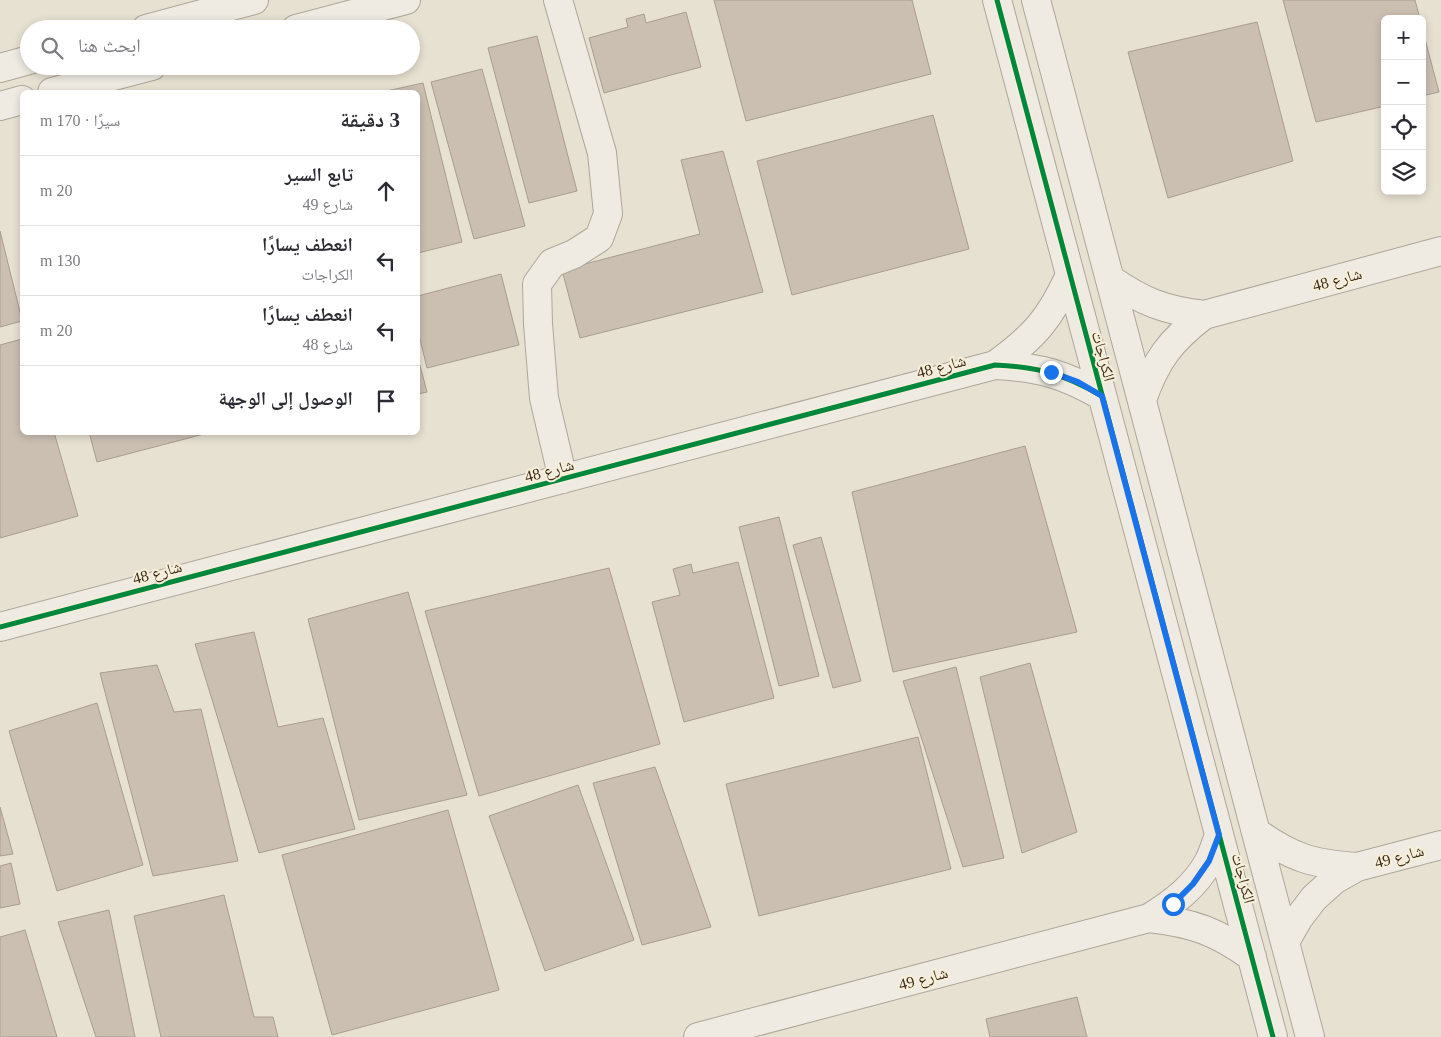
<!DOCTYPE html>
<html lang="ar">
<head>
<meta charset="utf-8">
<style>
  :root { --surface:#fff; --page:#f7f7f7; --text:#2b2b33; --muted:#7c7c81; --line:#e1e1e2 }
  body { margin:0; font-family:"Times New Roman","Noto Naskh Arabic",serif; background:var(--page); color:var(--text); direction:rtl }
  .controls { position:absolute; right:15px; top:15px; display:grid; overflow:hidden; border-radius:8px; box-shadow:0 2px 8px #0003 }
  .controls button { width:45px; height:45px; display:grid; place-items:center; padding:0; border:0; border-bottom:1px solid var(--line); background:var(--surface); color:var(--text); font:25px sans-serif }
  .stop { position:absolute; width:15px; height:15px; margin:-11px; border:4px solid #1a73e8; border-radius:50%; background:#fff }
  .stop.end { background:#1a73e8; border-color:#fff; box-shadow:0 1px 5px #0008 }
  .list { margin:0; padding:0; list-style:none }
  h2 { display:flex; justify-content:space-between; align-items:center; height:65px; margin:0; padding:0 20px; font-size:21px }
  h2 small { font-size:16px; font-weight:400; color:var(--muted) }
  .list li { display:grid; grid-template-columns:32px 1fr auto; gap:15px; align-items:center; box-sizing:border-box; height:70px; padding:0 20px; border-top:1px solid var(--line) }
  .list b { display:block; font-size:19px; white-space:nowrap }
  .list p { margin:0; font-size:16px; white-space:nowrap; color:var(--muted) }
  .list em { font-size:16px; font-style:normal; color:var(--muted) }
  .icon { flex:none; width:28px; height:28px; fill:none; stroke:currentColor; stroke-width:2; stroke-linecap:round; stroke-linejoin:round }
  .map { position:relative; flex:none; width:1441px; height:1037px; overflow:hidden; direction:ltr }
  .search { position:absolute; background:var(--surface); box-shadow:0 2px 8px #0003; left:20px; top:20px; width:400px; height:55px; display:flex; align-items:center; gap:12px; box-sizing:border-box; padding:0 18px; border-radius:28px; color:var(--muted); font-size:19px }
  .panel { position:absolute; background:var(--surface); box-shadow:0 2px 8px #0003; left:20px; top:90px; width:400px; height:345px; border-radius:8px; direction:rtl }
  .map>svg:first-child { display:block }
  .building { fill:#cbbfb2; stroke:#a89d90 }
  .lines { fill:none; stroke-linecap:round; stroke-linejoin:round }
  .minor-casing { stroke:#ada699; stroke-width:30 }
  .minor { stroke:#efebe3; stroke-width:28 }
  .cycleway-casing { stroke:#f7efd8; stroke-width:8 }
  .cycleway { stroke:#00873e; stroke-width:5 }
  .route { stroke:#1a73e8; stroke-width:6 }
  .labels { text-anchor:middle; stroke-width:4; stroke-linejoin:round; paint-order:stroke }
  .street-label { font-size:16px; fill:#3d2e20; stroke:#f7efd8 }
</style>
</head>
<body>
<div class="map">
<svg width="1441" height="1037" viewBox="0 0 1441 1037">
  <rect width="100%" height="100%" fill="#e7e1d1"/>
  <!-- building -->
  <path class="building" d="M714,0H912L931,74L746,121Z
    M1283,0H1415L1420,19H1385V106L1316,122Z
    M686,12L701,67L604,93L589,38L628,27L626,19L644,14L646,23Z
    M1257,22L1293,161L1168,198L1128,52Z
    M1422,28L1439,92L1422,96Z
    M537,36L577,191L529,203L488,48Z
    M482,69L525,226L474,239L431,82Z
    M423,83L462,242L418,253V92H382Z
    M933,115L969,249L792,295L757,161Z
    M723,151L763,292L580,338L562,270L700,234L681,160Z
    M0,231L22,320V321L0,327Z
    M501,274L519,345L427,368L418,331V296Z
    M22,339V432H54L78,516L0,538V345Z
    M418,358L427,392L418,394Z
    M89,432H204V434L97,462Z
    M1025,446L1077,632L893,672L852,492Z
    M779,517L819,676L779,686L739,527Z
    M821,537L861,681L833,688L793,545Z
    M738,562L774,698L684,722L652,602L680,595L673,569L691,564L693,573Z
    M609,568L660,744L479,796L425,611Z
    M408,592L467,795L359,820L308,619Z
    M254,632L278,727L323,718L355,829L259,853L195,644Z
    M1030,663L1077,832L1022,853L980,677Z
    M157,665L174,712L201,709L238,861L153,876L100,673Z
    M956,667L1004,858L963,867L903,681Z
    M97,703L143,865L57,891L9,731Z
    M918,737L951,869L759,916L726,784Z
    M655,767L711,927L642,945L593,783Z
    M578,785L634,940L545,971L489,816Z
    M0,807L13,854L0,856Z
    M448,810L499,990L332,1035L282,855Z
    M11,863L20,904L0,908V866Z
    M224,895L254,1017H273L278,1037H161L134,916Z
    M109,910L135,1037H96L58,922Z
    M25,930L57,1037H0V937Z
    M1077,997L1087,1037H990L986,1019Z"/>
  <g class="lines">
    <defs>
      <path id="minor" d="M558,0L602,153L608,214L599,238L574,254L552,263L537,284L538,324L544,398L563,479
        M997,0L1273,1037
        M1036,0L1310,1037
        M146,29L254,0
        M296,29L406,0
        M0,68L29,60
        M52,92L152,66
        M0,106L22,100
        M1110,279C1143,302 1164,310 1204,315L1441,251
        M995,365C1034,337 1050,319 1070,275
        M1142,400C1156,360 1170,341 1204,315
        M0,627L995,365C1039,367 1064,374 1102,396
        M1256,832C1292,858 1313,864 1357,867
        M1149,918C1193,923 1216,931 1252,957
        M1285,942L1298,919L1314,898L1334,880L1357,867L1441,845
        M698,1037L1149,918C1173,903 1195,887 1209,861C1213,853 1216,843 1219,835"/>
    </defs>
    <!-- minor casing -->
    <use href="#minor" class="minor-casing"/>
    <!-- minor -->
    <use href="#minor" class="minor"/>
    <defs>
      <path id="cycleway" d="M997,0L1273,1037
        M0,627L995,365C1039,367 1064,374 1102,396"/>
    </defs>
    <!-- cycleway casing -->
    <use href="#cycleway" class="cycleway-casing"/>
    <!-- cycleway -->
    <use href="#cycleway" class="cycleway"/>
  </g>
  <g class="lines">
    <!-- route -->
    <path class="route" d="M1051,372L1078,382L1102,396L1219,835L1209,861L1193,884L1173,904"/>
  </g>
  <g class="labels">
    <!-- street labels -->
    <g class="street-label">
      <text transform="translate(1337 279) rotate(-15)" y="6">شارع 48</text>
      <text transform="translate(1104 356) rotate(75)" y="6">الكراجات</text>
      <text transform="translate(941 366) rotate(-15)" y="6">شارع 48</text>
      <text transform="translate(549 470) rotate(-15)" y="6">شارع 48</text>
      <text transform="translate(157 572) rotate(-15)" y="6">شارع 48</text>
      <text transform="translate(1399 856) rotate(-15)" y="6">شارع 49</text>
      <text transform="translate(1244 878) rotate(75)" y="6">الكراجات</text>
      <text transform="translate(923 978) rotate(-15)" y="6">شارع 49</text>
    </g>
  </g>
</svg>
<div class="controls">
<button>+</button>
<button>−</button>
<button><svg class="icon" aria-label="locate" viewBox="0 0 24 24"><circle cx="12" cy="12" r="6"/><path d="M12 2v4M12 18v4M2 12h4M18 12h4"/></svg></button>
<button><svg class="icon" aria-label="layers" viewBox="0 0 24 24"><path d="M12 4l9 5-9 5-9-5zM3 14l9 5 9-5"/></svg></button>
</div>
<div class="stop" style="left:1173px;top:904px"></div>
<div class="stop end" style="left:1051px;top:372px"></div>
<div class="search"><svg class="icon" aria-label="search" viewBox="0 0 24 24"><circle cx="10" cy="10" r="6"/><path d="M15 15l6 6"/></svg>ابحث هنا</div>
<section class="panel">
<h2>3 دقيقة<small>سيرًا · 170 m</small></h2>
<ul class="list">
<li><svg class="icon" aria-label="ahead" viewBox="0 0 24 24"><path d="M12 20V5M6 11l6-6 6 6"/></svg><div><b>تابع السير</b><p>شارع 49</p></div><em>20 m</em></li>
<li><svg class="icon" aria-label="left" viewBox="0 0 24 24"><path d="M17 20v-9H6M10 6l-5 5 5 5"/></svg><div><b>انعطف يسارًا</b><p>الكراجات</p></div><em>130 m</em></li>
<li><svg class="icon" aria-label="left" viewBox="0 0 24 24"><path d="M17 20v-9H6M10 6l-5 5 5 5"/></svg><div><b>انعطف يسارًا</b><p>شارع 48</p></div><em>20 m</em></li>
<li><svg class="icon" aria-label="arrive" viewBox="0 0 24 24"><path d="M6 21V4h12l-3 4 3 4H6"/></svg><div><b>الوصول إلى الوجهة</b></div></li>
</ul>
</section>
</div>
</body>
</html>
